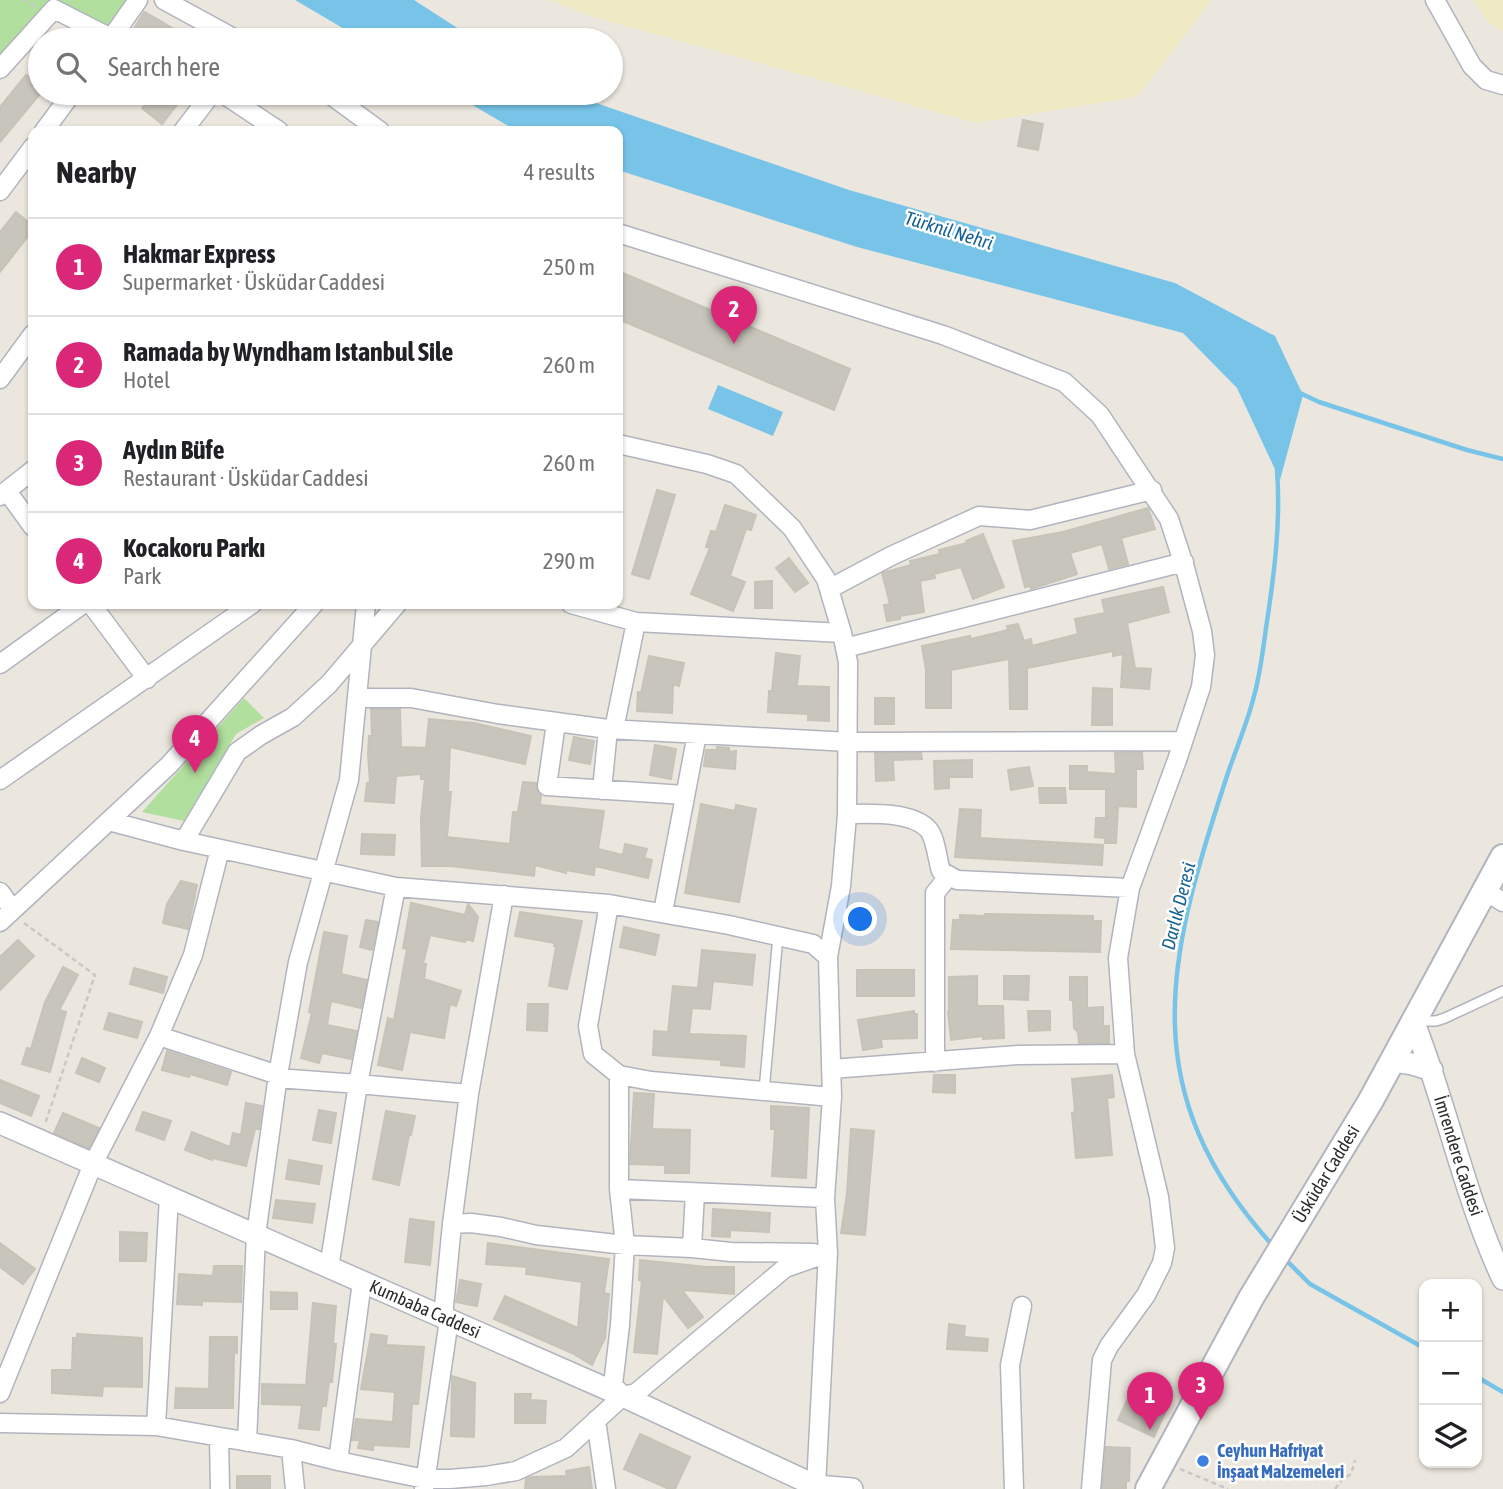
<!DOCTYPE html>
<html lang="en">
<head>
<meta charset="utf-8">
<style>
  :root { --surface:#fff; --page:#f2f2f2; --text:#202124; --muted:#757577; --line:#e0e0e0; --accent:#db2777 }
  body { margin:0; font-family:"Asap Condensed",sans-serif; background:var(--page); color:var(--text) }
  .controls { position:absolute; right:21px; bottom:21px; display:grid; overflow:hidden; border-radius:14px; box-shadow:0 2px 5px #0004 }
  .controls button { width:63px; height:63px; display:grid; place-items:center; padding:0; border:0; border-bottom:2px solid var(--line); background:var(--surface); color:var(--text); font:35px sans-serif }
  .you { position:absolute; left:861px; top:920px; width:24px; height:24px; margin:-18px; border:5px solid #fff; border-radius:50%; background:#1a73e8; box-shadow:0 0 0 10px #1a73e833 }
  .badge { display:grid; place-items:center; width:46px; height:46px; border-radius:50%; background:var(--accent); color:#fff; font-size:23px; font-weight:700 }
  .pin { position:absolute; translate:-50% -58px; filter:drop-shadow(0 2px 4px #0008) }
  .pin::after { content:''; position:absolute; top:37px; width:24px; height:21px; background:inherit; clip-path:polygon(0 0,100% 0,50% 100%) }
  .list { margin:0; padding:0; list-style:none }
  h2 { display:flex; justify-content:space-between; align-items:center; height:91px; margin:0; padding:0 28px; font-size:30px }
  h2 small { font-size:23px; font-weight:400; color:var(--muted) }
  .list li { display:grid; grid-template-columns:46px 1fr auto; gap:21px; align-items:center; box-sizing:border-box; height:98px; padding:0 28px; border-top:2px solid var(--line) }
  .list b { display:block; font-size:26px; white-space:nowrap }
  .list p { margin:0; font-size:23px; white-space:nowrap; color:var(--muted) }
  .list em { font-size:23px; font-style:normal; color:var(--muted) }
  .icon { flex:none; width:38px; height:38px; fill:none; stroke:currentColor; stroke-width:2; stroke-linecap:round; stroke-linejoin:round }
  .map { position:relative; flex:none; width:1503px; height:1489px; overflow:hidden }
  .search { position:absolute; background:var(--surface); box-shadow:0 2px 5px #0004; left:28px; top:28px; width:595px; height:77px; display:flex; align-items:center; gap:18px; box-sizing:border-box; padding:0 24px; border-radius:38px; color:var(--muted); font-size:26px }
  .panel { position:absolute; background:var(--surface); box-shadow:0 2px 5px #0004; left:28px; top:126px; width:595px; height:483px; border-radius:14px }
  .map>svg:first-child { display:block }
  .green { fill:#b1df9e }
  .sand { fill:#efeac3 }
  .water { fill:#77c4e8 }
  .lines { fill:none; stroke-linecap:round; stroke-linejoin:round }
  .stream { stroke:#77c4e8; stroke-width:4.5 }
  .building { fill:#c8c5bc; stroke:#c7c3b8; stroke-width:2 }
  .service-casing { stroke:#b1b4be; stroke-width:12 }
  .minor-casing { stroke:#b1b4be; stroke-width:21 }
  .tertiary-casing { stroke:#b1b4be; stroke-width:24 }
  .secondary-casing { stroke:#b1b4be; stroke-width:28 }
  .path { stroke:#c8c8c8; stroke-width:2.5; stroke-dasharray:5 3.5; stroke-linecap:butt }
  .service { stroke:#fff; stroke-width:9 }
  .minor { stroke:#fff; stroke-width:18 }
  .tertiary { stroke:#fff; stroke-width:21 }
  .secondary { stroke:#fff; stroke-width:24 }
  .shop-dot { fill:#3f7fe0; stroke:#fff; stroke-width:2.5 }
  .labels { text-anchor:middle; stroke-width:5; stroke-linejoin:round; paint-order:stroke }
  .street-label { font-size:18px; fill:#2b2b2b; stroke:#fff }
  .shop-label { font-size:18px; font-weight:bold; fill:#366cbe; stroke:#fff; text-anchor:start }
  .water-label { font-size:19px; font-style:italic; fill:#156295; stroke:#fff }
</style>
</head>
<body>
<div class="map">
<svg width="1503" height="1489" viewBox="0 0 1503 1489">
  <rect width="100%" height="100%" fill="#ece7de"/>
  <!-- green -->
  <path class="green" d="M0,0H138L111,38L53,9L0,69Z
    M244,698L264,718L236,734L184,821L142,812Z"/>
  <!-- sand -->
  <path class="sand" d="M550,0H1212L1137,97L976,123L590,16Z
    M1474,0H1503V31L1487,21Z"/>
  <!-- water -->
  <path class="water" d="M295,0H414L476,40H363Z
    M452,93H567L849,190L1175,283L1275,336L1303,395L1280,480L1237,388L1183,333L857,247L618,170V131H517Z
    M718,385L783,412L773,436L708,409Z"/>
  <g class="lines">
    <!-- stream -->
    <path class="stream" d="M1300,393L1319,402L1467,450L1503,459
      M1274,1247C1134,1093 1166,962 1225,782C1234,753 1247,725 1254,696C1260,675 1263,651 1266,628C1274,576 1281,523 1277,470
      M1285,1259L1310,1284L1424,1348
      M1477,1377L1503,1392"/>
  </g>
  <!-- building -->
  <path class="building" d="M144,12L159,20L192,40H146L132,32Z
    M26,75L40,86V94L0,142V107Z
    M153,93H186L162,124L142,108Z
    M1023,120L1043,124L1038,150L1018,146Z
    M16,212L33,226V230L0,272V232Z
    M618,271L850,369L834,410L618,319Z
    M657,490L675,495L649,579L632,574Z
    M725,505L756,515L751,530L746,529L730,576L745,582L733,611L691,594L710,548L706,547L711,531L716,532Z
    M1148,508L1155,529L1121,538L1128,564L1109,569L1102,544L1070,553L1077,574L1031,589L1030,586L1025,587L1013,541L1063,532Z
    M983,534L1004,587L973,599L961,567L934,574L935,578L920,581L924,612L900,616V619L887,621L884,605L890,604L882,573L911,565L910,561L940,554L939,550L967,543L966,541Z
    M789,558L808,583L795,592L776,568Z
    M772,581V608H755V582Z
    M1163,587L1169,612L1127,623L1135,668L1151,669L1149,689L1121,687L1123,654L1113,656V651L1027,668V709H1010L1009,659L951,670V708H926V670L922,646L970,636L971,639L1008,630L1007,626L1018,624L1024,641L1031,639L1032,646L1078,634L1075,619L1105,613L1102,600Z
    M776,653L800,656L797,686L829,687V721L808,720V714L768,712L769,691H772Z
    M649,656L684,663L679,686L673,684L672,713L637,711L638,692L641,693Z
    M1093,688L1112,689V725H1092Z
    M875,698H894V724H875Z
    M371,709H400L401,747L426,748L429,719L474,723L531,736L525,764L450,747L448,792H451L447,837L510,844L513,812H518L523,782L536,783L537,791L541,796L540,805L604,811L598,849L623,855L625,844L647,849L644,858L652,860L648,878L595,866L594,875L566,870V873L535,865L534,876L451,866H422L421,818L425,779H421V774L396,776L394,803L365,801L367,783H370L368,754L369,736H372Z
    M574,737L594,741L590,764L569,760Z
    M655,745L676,749L671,779L650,775Z
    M717,747L729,748V752L736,751L735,769L704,766L706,750H717Z
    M1142,752L1143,769H1136V807L1118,806L1116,843H1105V838L1095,837L1096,818H1106V789H1070V766H1087V772L1116,774L1115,753Z
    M875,753H921L922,759L893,760L894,780L876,781Z
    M972,760V777H949V788L935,789L934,761Z
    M1029,767L1033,786L1011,790L1008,770Z
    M1039,788H1065L1066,803H1040Z
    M701,804L735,811L736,805L756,809L739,902L685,893Z
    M960,809L981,810L980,838L1103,845L1102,865L955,857Z
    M362,834L395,835L394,855L361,854Z
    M181,881L197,885L188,929L163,923L167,904Z
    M411,903L465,915L468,904L478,917L473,941L466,939L465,942L430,935L423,964H426L424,979L461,991L456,1006L450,1004L444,1038L410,1032L402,1070L378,1065L388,1018L394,1020L407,949L403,948Z
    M520,912L582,921L567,989L549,986L556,947L554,946L555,943L515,936Z
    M985,914L1093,916V921H1101L1100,952L951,949L953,920H960V915L985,916Z
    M366,920L378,922L372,950L360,947Z
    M624,927L659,935L655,955L620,947Z
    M324,932L347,936L341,974L367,980L361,1008L331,1001L327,1025L357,1031L351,1059L322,1053L319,1063L301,1058L312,1013L309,1012Z
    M18,940L34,956L0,990V957Z
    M702,950L755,955L752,985L713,981L710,1009L692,1008L689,1034L746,1036L744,1067L721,1065V1060L653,1055L654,1031L668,1032L673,986L698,988Z
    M63,967L78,975L59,1010L66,1012L50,1072L22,1064L27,1048L31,1049L45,1002Z
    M134,968L167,977L163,993L130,984Z
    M857,970H914V996H857Z
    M977,976V1006H1003L1004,1038L983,1039V1036L951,1040L948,1012H949V977Z
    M1004,976H1029L1028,1000L1004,999Z
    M1070,977H1087V1008L1103,1007V1026H1109V1043H1079L1078,1032L1074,1028L1073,1000H1070Z
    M528,1004H548L547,1031L527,1030Z
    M914,1011V1014H917V1038L881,1039L882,1047L863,1050L858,1020Z
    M1028,1011H1050V1030L1029,1031Z
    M109,1013L142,1022L137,1038L104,1029Z
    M167,1051L231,1072L227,1085L190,1074L189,1077L162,1070Z
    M82,1058L105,1068L99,1082L76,1073Z
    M934,1075H955V1093L933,1092Z
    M1112,1075L1114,1097L1107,1098L1112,1155L1076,1158L1072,1113L1075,1112L1072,1079Z
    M0,1080L39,1096L31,1116L0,1103Z
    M634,1093L654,1094L652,1129L690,1130L689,1173H665V1165L630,1164Z
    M246,1103L262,1106L259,1129H255L246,1166L213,1158L212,1160L185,1150L192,1132L230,1147L233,1133L241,1135Z
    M771,1106L809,1108L806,1178L772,1176L775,1129H771Z
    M319,1110L336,1113L331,1143L313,1140Z
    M386,1111L415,1116L411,1135H409L399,1185L373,1179Z
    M143,1112L171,1121L164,1140L136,1130Z
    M63,1113L99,1128L89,1148L54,1133Z
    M851,1129L874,1131L865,1235L841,1233L847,1194Z
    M289,1160L322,1166L319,1184L286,1179Z
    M276,1200L315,1204L312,1223L273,1218Z
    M713,1209L770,1213L769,1232L730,1230V1237L712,1236Z
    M410,1219L434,1222L430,1265L405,1262Z
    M120,1232L147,1233L146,1261H120Z
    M0,1243L35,1269L23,1284L0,1267Z
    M488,1243L609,1259L604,1293L609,1294L605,1338L592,1365L572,1353L494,1319L505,1296L578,1328L582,1282L526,1274L527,1267L486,1264Z
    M640,1260L706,1267H734V1294L682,1290L703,1317L688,1328L663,1296L657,1354L634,1352L642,1281L639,1280Z
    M214,1266H242L241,1302L202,1301V1305L177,1304L179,1274L213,1276Z
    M460,1280L481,1284L477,1306L456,1302Z
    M271,1292L297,1293V1309H271Z
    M313,1303L336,1306L333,1344H336L332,1382H329L326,1406H322L319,1430L299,1428L302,1405L262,1404V1384L306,1385Z
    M949,1324L965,1326L964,1337L988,1339L987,1351L947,1349Z
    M77,1334L142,1338V1387L103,1386L102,1396L52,1393V1370H72L73,1338H77Z
    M371,1334L387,1336L386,1345L424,1347L418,1404H412L409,1447L373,1445V1450L358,1448L360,1440H352L356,1419L393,1422L395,1392L361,1389Z
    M210,1337H237V1353H234L233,1408H175L176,1388L209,1389Z
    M452,1376L475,1383L474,1437L451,1436Z
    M1135,1383L1171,1400L1154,1437L1118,1420Z
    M515,1394H531L530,1400L546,1401L545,1423H515Z
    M640,1434L690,1457L675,1489H669L624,1469Z
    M1106,1447L1130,1448L1129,1481H1126V1489H1102Z
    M589,1467L592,1489H525L526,1479L531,1477L567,1476L566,1471Z
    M237,1476H270V1489H237Z"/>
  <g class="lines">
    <defs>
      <path id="service" d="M1417,1021H1436L1445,1018L1503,991
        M764,1091L778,936"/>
      <path id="minor" d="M164,0L237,40
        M1435,0L1472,66L1486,80L1503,85
        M110,40L138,0
        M0,69L54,9L111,38
        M222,93L279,131
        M328,93L380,131
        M44,131L72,93
        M183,131L212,93
        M0,191L33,147
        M618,233L943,335L1064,382L1100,415L1169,519L1185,568L1202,631L1205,655L1201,687L1177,760L1130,888L1118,958L1125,1054L1159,1197L1165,1248L1162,1263L1146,1295L1109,1346L1102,1360L1091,1489
        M0,379L33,334
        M618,444L707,464L736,474L792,528L826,579L842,633
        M7,491L33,527
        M0,496L33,470
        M829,589L891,556L979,516L1030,520L1152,490
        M91,604L147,679
        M845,648L1184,562
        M0,664L83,604
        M358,698H411L498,714L608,729L849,742L1183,741
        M556,723L547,786L685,795
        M614,729L636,622
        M0,780L252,604
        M602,790L608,729
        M847,814C870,814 911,811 928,829C936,838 937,859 941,871L957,880L1130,888
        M109,821L184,841L396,887L609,904L729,925L813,944L828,957L841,886L847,815L848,662L842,633L636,622L571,604
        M184,841L237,752L261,735L293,717L329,684L397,604
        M396,887L358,1084L469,1094
        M1485,891L1503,902
        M0,892L13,910
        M609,904L588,1026L593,1054L619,1075L651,1081L832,1097
        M663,912L697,734
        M0,922L169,765L314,604
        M159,1036L278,1075
        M935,1062V893L948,877
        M831,1069L1018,1055L1125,1054
        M619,1075V1189L625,1245L620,1325L613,1385L623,1396
        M277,1078L358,1084L329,1268
        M619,1189L825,1198
        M452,1224L469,1094L504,895
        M692,1248L695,1193
        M443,1317L452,1224L471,1223L501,1227L536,1235L625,1245L692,1248L731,1252L814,1253
        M0,1393L93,1164L159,1036L193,955L220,849
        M596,1420L606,1489
        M0,1423L156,1426L291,1449L338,1461L425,1479H450L486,1476L516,1471L566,1448L623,1396L636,1393L785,1268L828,1253
        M156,1426L169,1197
        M219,1438L220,1489
        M247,1442L256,1235L278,1075L298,962L349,780L366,604
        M291,1449L295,1489
        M338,1461L362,1282
        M424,1489L449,1320
        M814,1489L816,1486L828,1253L825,1198L832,1097L828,957
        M1014,1489L1010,1365L1022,1306"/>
      <g id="tertiary">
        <path id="s1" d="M1414,1023C1447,1107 1465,1198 1503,1279"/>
        <path d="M1393,1061L1412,1064L1432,1070"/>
        <path id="s2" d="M0,1123L623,1396L816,1486L852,1489"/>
      </g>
      <g id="secondary">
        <path id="s3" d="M1148,1489L1251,1298L1370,1102L1503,857"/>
      </g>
    </defs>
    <!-- service casing -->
    <use href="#service" class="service-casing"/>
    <!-- minor casing -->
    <use href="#minor" class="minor-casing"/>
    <!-- tertiary casing -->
    <use href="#tertiary" class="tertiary-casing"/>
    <!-- secondary casing -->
    <use href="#secondary" class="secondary-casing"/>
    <!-- path -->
    <path class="path" d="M23,0L36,7
      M24,923L95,975L45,1124
      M1180,1469L1228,1489
      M1335,1489L1342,1480L1351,1474L1355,1460"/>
    <!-- service -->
    <use href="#service" class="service"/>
    <!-- minor -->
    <use href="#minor" class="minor"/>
    <!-- tertiary -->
    <use href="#tertiary" class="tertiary"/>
    <!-- secondary -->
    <use href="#secondary" class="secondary"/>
  </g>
  <!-- markers -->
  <circle class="shop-dot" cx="1203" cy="1461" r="7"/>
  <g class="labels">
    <!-- street labels -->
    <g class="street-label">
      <text dy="6" stroke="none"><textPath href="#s1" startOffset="140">İmrendere Caddesi</textPath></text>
      <text dy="6" stroke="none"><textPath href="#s3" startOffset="362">Üsküdar Caddesi</textPath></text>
      <text dy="6" stroke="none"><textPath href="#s2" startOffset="464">Kumbaba Caddesi</textPath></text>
    </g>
    <!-- shop labels -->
    <g class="shop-label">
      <text x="1217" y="1457">Ceyhun Hafriyat<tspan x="1217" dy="21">İnşaat Malzemeleri</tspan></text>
    </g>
    <!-- water labels -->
    <g class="water-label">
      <text transform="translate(949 230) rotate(17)" y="7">Türknil Nehri</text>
      <text transform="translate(1178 906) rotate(-76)" y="7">Darlık Deresi</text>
    </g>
  </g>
</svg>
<div class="controls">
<button>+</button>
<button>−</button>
<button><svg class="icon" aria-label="layers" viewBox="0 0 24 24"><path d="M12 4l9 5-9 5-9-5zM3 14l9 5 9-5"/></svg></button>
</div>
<div class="you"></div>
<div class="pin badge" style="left:1150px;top:1430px">1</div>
<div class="pin badge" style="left:734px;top:344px">2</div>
<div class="pin badge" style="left:1201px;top:1420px">3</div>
<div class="pin badge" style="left:195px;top:773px">4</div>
<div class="search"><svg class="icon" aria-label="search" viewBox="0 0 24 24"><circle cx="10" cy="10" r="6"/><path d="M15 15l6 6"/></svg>Search here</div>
<section class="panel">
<h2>Nearby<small>4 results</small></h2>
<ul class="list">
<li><span class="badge">1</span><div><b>Hakmar Express</b><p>Supermarket · Üsküdar Caddesi</p></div><em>250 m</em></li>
<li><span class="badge">2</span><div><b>Ramada by Wyndham Istanbul Sile</b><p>Hotel</p></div><em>260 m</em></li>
<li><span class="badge">3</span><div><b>Aydın Büfe</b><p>Restaurant · Üsküdar Caddesi</p></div><em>260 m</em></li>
<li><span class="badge">4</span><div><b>Kocakoru Parkı</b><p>Park</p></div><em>290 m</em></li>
</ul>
</section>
</div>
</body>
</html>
